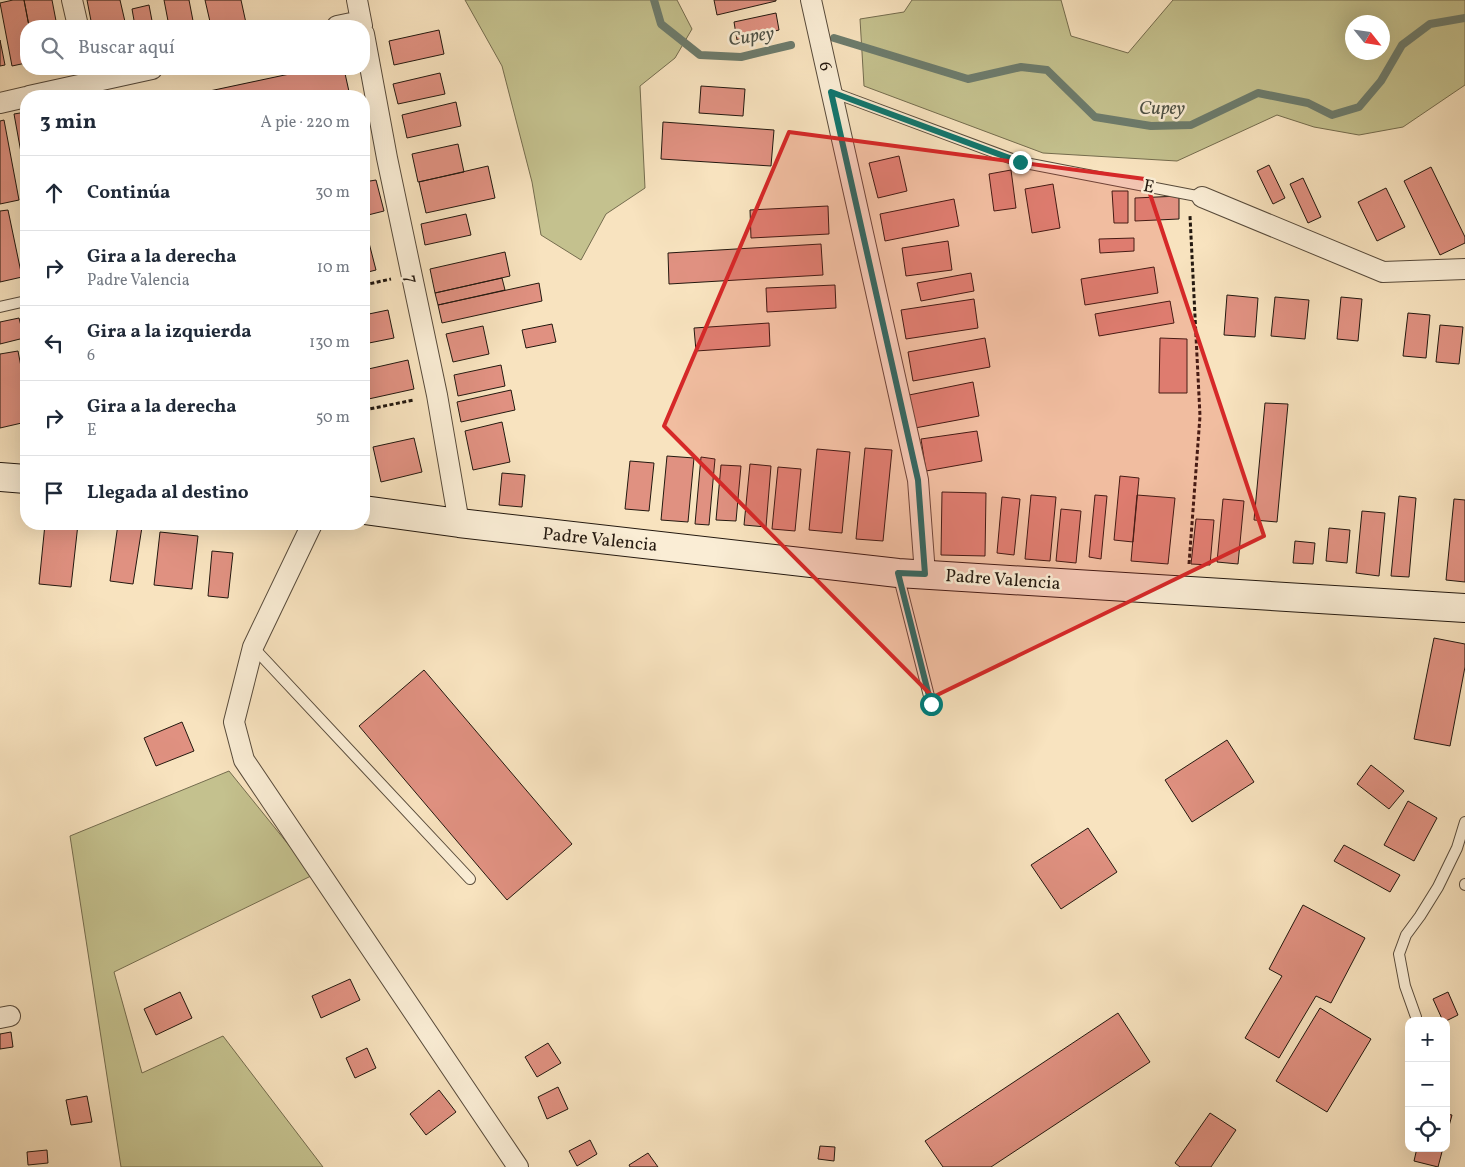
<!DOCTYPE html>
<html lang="es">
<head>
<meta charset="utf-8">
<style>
  :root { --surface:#fff; --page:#f6f6f7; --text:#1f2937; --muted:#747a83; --line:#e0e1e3 }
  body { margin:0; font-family:Vollkorn,serif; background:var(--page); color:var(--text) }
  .controls { position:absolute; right:15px; bottom:15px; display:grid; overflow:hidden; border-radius:10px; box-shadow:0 5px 20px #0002 }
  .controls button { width:45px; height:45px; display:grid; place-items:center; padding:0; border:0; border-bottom:1px solid var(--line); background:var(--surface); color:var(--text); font:25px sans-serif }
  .compass { position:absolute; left:1345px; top:15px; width:45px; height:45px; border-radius:50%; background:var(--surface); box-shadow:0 5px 20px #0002; rotate:120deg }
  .stop { position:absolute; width:15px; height:15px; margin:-11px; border:4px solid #0f766e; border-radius:50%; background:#fff }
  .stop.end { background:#0f766e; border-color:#fff; box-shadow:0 1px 5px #0008 }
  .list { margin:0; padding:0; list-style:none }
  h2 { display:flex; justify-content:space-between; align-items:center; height:65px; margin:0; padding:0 20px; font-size:21px }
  h2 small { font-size:16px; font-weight:400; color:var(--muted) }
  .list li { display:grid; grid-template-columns:32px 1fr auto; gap:15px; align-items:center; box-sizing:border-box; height:75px; padding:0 20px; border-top:1px solid var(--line) }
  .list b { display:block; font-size:19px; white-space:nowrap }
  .list p { margin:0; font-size:16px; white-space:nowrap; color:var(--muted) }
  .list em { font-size:16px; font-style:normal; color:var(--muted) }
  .icon { flex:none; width:28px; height:28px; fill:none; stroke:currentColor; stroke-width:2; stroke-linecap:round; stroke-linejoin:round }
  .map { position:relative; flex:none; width:1465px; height:1167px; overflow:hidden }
  .search { position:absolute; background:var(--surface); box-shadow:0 5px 20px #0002; left:20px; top:20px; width:350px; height:55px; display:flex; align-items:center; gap:12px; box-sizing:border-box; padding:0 18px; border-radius:20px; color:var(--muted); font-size:19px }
  .panel { position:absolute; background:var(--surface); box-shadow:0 5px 20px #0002; left:20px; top:90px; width:350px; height:440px; border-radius:20px }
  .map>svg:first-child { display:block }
  .green { fill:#c4c18e; stroke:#746c4e; fill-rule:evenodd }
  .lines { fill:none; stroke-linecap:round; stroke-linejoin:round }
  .stream { stroke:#6d7c6d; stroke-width:8 }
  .building { fill:#e09181; stroke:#23180f }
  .lane-casing { stroke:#584b3b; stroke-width:12 }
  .street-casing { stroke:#584b3b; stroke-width:22 }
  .secondary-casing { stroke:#23180f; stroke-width:30 }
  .path { stroke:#23180f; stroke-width:3; stroke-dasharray:4 2.5; stroke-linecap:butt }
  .lane { stroke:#faedd5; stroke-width:10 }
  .street { stroke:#faedd5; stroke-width:20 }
  .secondary { stroke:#faedd5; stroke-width:28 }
  .route { stroke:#0f766e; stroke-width:6 }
  .marked { fill:#d62828; fill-opacity:0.2; stroke:#d62828; stroke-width:4; stroke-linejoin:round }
  .labels { text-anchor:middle; stroke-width:5; stroke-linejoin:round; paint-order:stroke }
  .street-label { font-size:18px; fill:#23180f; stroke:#faedd5 }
  .water-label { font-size:19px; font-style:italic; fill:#4e5246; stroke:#faedd5 }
</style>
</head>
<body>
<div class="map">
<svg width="1465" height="1167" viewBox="0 0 1465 1167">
  <rect width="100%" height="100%" fill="#f8e3bf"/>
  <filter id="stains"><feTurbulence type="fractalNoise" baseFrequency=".004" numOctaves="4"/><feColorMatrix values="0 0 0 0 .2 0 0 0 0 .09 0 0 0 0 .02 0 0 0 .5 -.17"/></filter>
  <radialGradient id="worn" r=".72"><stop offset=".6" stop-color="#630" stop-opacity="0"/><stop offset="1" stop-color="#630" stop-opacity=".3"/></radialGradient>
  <!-- green -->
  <path class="green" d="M465,0H677L692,29L675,58L640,86L645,188L606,214L581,260L541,235L532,182L502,66Z
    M912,0H1061L1071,36L1128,53L1173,0H1465V85L1403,127L1359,135L1314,127L1277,115L1177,161L1043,153L864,86L860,19L904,12ZM1382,22V52H1352V22Z
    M229,771L313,875L114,972L142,1073L223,1036L323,1167H121L70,836Z"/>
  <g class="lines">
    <!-- stream -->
    <path class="stream" d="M654,0L661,24L700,55L741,57L791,45
      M834,38L968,79L1021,67L1047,70L1095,117L1151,126L1191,125L1258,93L1308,103L1332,115L1359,107L1381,81L1402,45L1430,24L1465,18"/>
  </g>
  <!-- building -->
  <path class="building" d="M13,0H24L29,26H26V63L12,66L0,3Z
    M24,0H52L57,26H29Z
    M87,0H120L126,26H92Z
    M164,0H189L194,26H169Z
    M205,0H241L246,23L233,26H211Z
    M714,0H776V1L717,15Z
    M149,5L153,26H135L132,9Z
    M776,13L779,30L737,40L734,22Z
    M439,30L444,54L394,65L389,41Z
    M0,40L5,65L0,66Z
    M313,69H344L350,96H186Z
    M440,73L445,94L398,104L393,84Z
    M701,86L745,89L743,116L699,113Z
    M456,102L461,126L407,138L402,115Z
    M26,112V180L14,114Z
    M4,120L19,200L0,204V121Z
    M663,122L774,130L771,166L661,159Z
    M458,144L464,172L418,182L412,154Z
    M899,156L907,191L878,198L869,163Z
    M1269,165L1285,198L1273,204L1257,171Z
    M488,166L495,198L426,213L419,182Z
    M1431,167L1465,237V243L1440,255L1404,181Z
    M1011,170L1016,208L994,211L989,174Z
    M1303,178L1321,217L1308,223L1290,184Z
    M376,180L384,211L364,216V182Z
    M1053,184L1060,228L1032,233L1025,189Z
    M1386,188L1405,227L1377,241L1358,202Z
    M1112,191H1128V223H1114Z
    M1179,196V219L1135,221V198Z
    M954,199L959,226L885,241L880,214Z
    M828,206L829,234L751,238L750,210Z
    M8,210L22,277L0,282V211Z
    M466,214L471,235L425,245L421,224Z
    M1134,238V251L1100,253L1099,239Z
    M368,239L376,270L364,273V240Z
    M948,241L952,270L906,276L902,248Z
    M821,244L823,275L669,284L668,253Z
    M505,252L510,276L435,293L430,269Z
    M1154,267L1158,293L1085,305L1081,279Z
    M971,273L974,291L921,301L917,283Z
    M502,278L505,290L438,305L435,293Z
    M539,283L542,301L442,323L438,305Z
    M835,285L836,308L767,312L766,288Z
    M1227,295L1258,298L1255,337L1224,335Z
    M1275,297L1309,300L1305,339L1271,336Z
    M1341,297L1362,299L1358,341L1337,339Z
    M974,299L978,328L906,339L901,310Z
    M1170,301L1174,323L1099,336L1095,314Z
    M388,310L394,338L364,344V315Z
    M1408,313L1430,315L1426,358L1403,356Z
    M19,318L24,338L0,344V322Z
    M769,323L770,346L696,351L694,328Z
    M552,324L556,342L526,348L522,330Z
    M1440,325L1463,327L1459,364L1436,362Z
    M483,326L489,354L453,362L446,334Z
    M985,338L990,367L913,381L908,352Z
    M1160,338L1187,339V393H1159Z
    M18,351L26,393V422L0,428V354Z
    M408,360L414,389L364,400V370Z
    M501,365L505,386L458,396L454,375Z
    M973,382L979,416L915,428L909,395Z
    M511,390L515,410L461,422L457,402Z
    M1265,403L1288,404L1277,522L1254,520Z
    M502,422L510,462L473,470L465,431Z
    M977,431L982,461L926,471L921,439Z
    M414,438L422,472L381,482L373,447Z
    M865,448L892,450L883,541L856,539Z
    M817,449L850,452L842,533L809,530Z
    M667,456L694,458L688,522L661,520Z
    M701,457L715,459L709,525L695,524Z
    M630,461L654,463L649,511L625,509Z
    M750,464L771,466L766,527L744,525Z
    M721,465L741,466L736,521L716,520Z
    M778,467L801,469L795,531L772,529Z
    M502,473L525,475L522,507L499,505Z
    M1120,476L1139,478L1133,542L1114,540Z
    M942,492L986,493L985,556L941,555Z
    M1031,495L1056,497L1050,561L1025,559Z
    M1095,495L1107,496L1101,559L1089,557Z
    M1137,495L1175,498L1168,564L1131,561Z
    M1399,496L1416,498L1409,577L1391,576Z
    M1002,497L1020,499L1014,555L997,553Z
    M1223,499L1244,501L1238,564L1217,562Z
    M1454,499L1465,500V582L1446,580Z
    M1061,509L1081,511L1076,563L1056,561Z
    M1362,511L1385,513L1379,576L1356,573Z
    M1196,519L1214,520L1210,565L1191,564Z
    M45,524H78L71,587L39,584Z
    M118,524L142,527L133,584L110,581Z
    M1329,528L1350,530L1347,563L1326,561Z
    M160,532L198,536L192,589L154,585Z
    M1295,541L1315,543L1313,564L1293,563Z
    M212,551L233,553L228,598L208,596Z
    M1434,638L1465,644V667L1450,746L1414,739Z
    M424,670L572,844L507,900L359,726Z
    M182,722L194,751L156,766L144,738Z
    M1227,740L1254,782L1192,822L1165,780Z
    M1371,765L1404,791L1389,809L1357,784Z
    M1408,801L1437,818L1414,861L1384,845Z
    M1088,828L1117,872L1061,909L1031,865Z
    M1344,845L1400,875L1390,892L1334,861Z
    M1303,905L1365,938L1331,1003L1316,996L1279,1058L1245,1038L1282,976L1269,969Z
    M350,979L360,1000L321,1018L312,996Z
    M180,992L192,1018L156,1035L144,1009Z
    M1448,992L1458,1015L1446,1021H1443L1433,999Z
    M1320,1008L1371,1039L1327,1112L1276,1081Z
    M1118,1013L1150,1062L991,1167H943L925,1141Z
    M11,1032L13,1047L0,1049V1034Z
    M548,1043L561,1063L537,1077L525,1057Z
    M367,1048L376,1068L355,1078L346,1058Z
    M558,1087L568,1109L547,1119L538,1097Z
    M439,1090L456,1112L426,1135L410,1114Z
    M87,1096L92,1122L71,1125L66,1100Z
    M1210,1113L1236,1130L1211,1167H1180L1175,1163Z
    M1446,1114L1452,1115L1446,1137Z
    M590,1140L597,1154L577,1166L569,1151Z
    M820,1146L835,1147L834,1161L818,1159Z
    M1417,1148H1443L1438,1167L1414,1161Z
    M47,1150L48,1163L28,1165L27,1152Z
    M648,1153L658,1167H630L629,1165Z"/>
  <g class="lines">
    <defs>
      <path id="lane" d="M832,92L1020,162L1202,197
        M0,307L26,301
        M898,574L931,704
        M253,647L470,879
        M1465,884V885
        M1416,1017L1405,986L1399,954L1406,935L1420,916L1438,887L1457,848L1465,822"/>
      <path id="street" d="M72,0L78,26
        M357,0L362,26
        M811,0L918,480L925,574
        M337,26L361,21
        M364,34L387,158L437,395L459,523
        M29,96L152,69
        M0,103L26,97
        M1202,197L1383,272L1465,269
        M312,524L253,647L234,722L244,760L518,1167
        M0,1018L10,1016"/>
      <path id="secondary" d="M0,477L26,479
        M364,510L459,523L898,573L1465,608"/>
    </defs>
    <!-- lane casing -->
    <use href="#lane" class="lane-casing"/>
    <!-- street casing -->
    <use href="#street" class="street-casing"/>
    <!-- secondary casing -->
    <use href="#secondary" class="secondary-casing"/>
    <!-- path -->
    <path class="path" d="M364,285L391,279
      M364,410L414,400
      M1189,564L1200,416L1190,216"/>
    <!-- lane -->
    <use href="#lane" class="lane"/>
    <!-- street -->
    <use href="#street" class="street"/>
    <!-- secondary -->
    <use href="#secondary" class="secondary"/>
  </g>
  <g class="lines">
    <!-- route -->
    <path class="route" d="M931,704L898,573L925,574L918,480L831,92L1020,162"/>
  </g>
  <!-- marked area -->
  <path class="marked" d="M789,132L1145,179L1264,536L933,697L664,426Z"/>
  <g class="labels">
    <!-- street labels -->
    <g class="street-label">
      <text transform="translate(826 66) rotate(77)" y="6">6</text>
      <text transform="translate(1149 186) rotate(11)" y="6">E</text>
      <text transform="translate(412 279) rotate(78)" y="6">7</text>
      <text transform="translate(600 539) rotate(6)" y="6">Padre Valencia</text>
      <text transform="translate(1003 579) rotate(4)" y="6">Padre Valencia</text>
    </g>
    <!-- water labels -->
    <g class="water-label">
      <text transform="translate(751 35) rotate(-9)" y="7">Cupey</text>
      <text x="1162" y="114">Cupey</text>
    </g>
  </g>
  <rect width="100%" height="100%" filter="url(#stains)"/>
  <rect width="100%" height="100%" fill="url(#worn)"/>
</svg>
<div class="controls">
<button>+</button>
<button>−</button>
<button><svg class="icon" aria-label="locate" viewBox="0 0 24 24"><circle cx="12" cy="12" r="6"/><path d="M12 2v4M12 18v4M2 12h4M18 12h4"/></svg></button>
</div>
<svg class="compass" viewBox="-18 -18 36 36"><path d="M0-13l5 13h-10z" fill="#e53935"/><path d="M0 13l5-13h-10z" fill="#747a83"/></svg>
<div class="stop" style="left:931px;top:704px"></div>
<div class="stop end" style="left:1020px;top:162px"></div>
<div class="search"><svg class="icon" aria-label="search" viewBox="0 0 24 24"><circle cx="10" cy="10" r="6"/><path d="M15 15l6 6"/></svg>Buscar aquí</div>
<section class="panel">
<h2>3 min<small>A pie · 220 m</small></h2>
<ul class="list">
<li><svg class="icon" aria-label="ahead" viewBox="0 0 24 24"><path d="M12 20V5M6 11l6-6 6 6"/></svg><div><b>Continúa</b></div><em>30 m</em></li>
<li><svg class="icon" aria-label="right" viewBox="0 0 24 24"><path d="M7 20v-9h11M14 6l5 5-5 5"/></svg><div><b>Gira a la derecha</b><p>Padre Valencia</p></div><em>10 m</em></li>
<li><svg class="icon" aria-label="left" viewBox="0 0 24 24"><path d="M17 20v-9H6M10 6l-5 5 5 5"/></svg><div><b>Gira a la izquierda</b><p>6</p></div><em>130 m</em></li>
<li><svg class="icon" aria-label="right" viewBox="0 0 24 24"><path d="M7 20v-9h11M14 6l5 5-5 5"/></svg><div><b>Gira a la derecha</b><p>E</p></div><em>50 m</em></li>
<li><svg class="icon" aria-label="arrive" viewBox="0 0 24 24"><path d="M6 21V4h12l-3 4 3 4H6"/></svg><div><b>Llegada al destino</b></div></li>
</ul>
</section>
</div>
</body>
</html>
